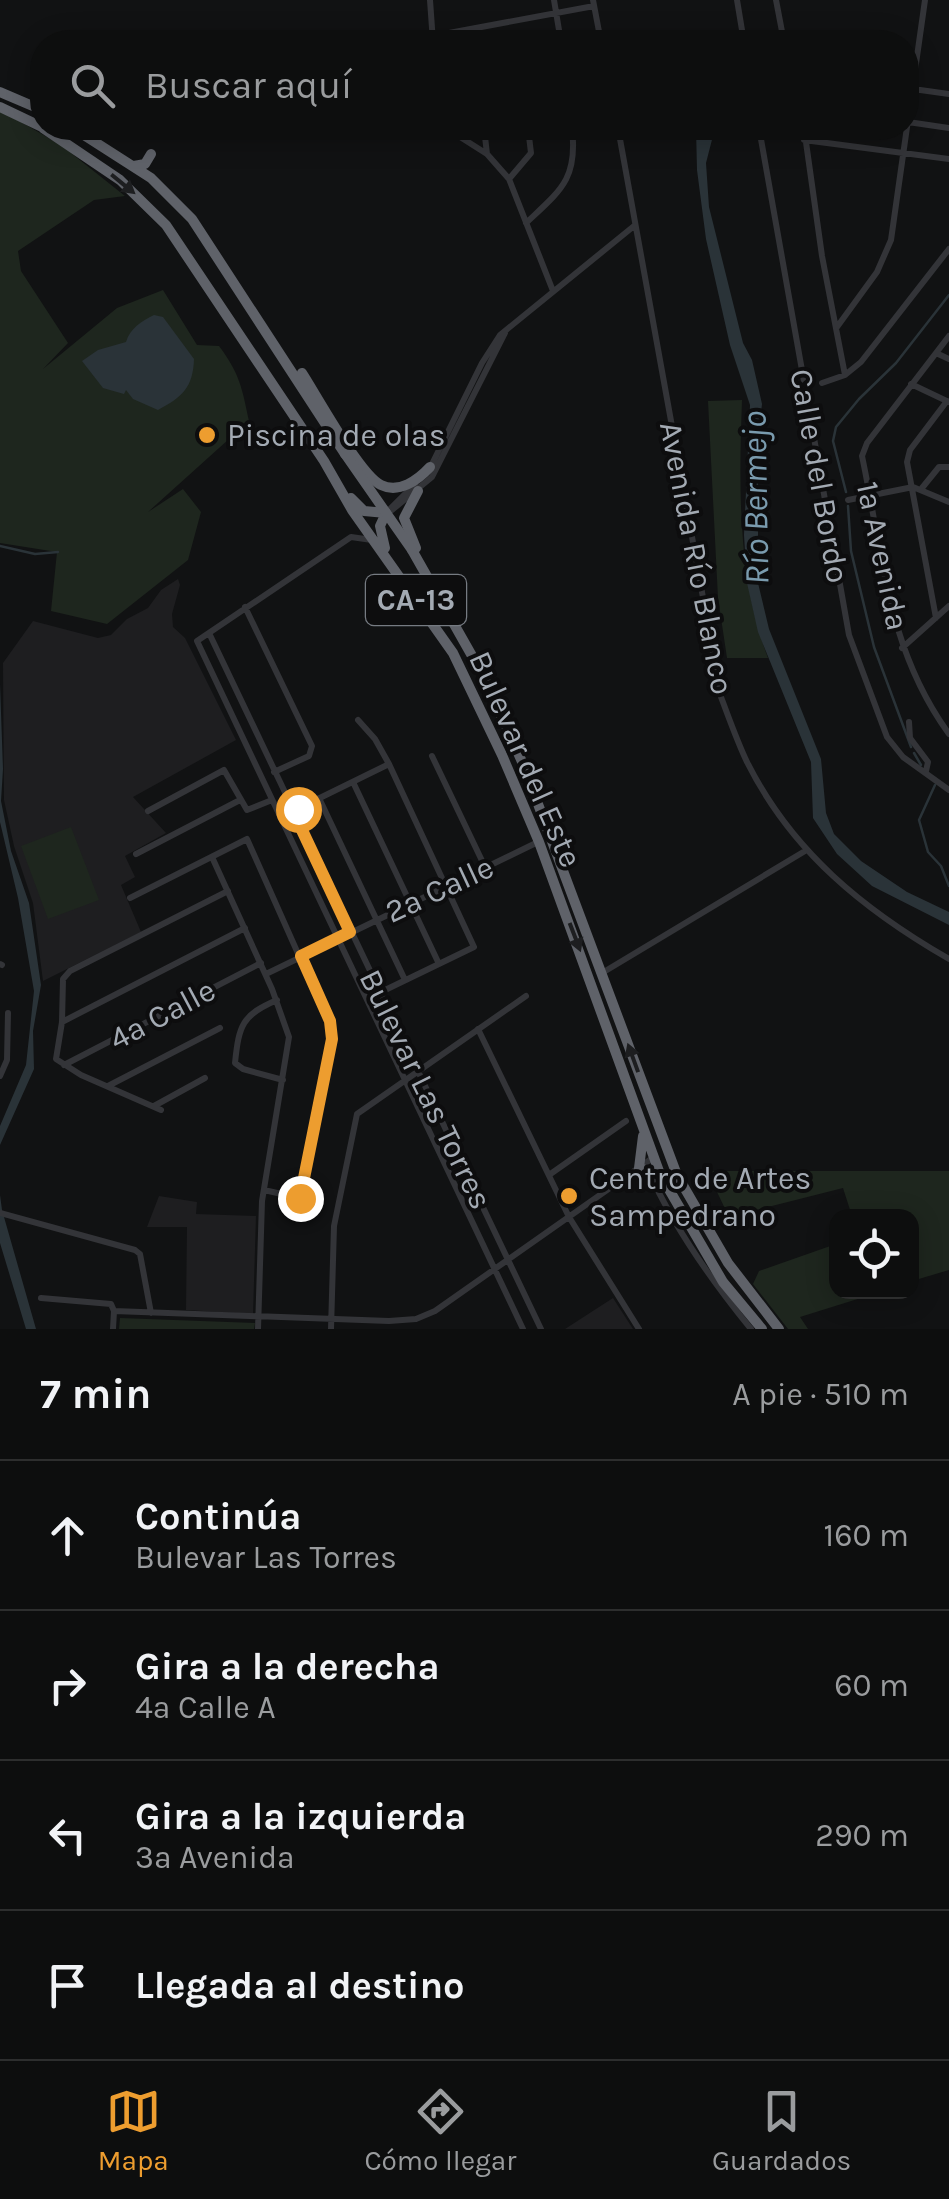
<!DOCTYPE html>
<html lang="es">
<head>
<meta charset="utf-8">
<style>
  :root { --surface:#0d0e0e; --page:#1b1c1c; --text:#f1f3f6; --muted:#9a9c9e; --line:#2d2e2e; --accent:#ed9d2f }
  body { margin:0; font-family:Karla,sans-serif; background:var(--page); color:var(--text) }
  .controls { position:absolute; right:30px; bottom:30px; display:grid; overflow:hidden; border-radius:20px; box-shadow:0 5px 25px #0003 }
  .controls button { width:90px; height:90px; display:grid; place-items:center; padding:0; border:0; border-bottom:2px solid var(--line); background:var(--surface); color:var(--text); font:50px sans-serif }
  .stop { position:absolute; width:30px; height:30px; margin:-22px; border:8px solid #ed9d2f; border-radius:50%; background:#fff }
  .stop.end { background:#ed9d2f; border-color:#fff; box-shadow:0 2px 10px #0008 }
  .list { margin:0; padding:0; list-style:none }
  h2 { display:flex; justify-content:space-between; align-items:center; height:130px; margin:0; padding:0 40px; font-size:42px }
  h2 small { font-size:32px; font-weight:400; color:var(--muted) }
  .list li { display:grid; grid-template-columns:65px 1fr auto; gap:30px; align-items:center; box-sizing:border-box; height:150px; padding:0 40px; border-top:2px solid var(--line) }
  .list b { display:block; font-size:38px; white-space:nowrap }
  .list p { margin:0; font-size:32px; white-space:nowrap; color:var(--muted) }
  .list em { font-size:32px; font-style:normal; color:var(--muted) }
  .icon { flex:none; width:55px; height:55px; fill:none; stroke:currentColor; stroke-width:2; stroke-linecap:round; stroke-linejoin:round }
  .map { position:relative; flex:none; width:949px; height:1329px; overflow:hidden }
  .search { position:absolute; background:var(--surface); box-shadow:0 5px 25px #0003; left:30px; right:30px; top:30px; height:110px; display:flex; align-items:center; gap:25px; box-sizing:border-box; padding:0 35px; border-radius:40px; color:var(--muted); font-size:38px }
  .sheet { height:730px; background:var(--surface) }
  nav { display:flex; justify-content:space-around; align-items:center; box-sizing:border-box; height:140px; border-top:2px solid var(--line); background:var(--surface); font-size:28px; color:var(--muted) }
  nav a { display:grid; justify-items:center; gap:5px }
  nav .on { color:var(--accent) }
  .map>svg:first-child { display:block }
  .built { fill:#1e1e20 }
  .green { fill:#1e261e }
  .water { fill:#2a3338 }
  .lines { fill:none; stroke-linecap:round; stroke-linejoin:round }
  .stream { stroke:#2a3338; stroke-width:2.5 }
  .minor { stroke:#333438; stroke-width:6 }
  .highway { stroke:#5f6269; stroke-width:10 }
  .highway-bridge { stroke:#5f6269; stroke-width:10 }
  .oneway { fill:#1d1e20 }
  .route { stroke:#ed9d2f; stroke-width:12 }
  .poi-dot { fill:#ed9d2f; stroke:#0d0d0e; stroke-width:4 }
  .labels { text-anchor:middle; stroke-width:8; stroke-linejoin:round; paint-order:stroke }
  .shield { fill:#0d0d0e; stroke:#767b82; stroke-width:2.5 }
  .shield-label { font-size:30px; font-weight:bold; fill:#a3aab3 }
  .poi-label { font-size:32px; fill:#a3aab3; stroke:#0d0d0e; text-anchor:start }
  .street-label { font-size:32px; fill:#a3aab3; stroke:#0d0d0e }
  .water-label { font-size:35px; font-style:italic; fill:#7a9bae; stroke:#0d0d0e }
</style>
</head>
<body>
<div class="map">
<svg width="949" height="1329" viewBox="0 0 949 1329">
  <rect width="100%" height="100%" fill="#111213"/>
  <!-- built -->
  <path class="built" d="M178,579L180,585L172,614L173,627L185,638L236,740L133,797L166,833L125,856L135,877L121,885L141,932L43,981L33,903L14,846L4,800L3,663L33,621L98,638L111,635L127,619L148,608L161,590Z
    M159,1196L197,1202L196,1214L256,1216L253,1314L186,1310L187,1227H147Z
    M613,1298L633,1329H565Z"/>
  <!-- green -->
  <path class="green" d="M0,110L61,145L125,196L94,200L18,251L21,271L68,343L43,369L117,308L163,290L197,345L219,346C240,374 242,388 249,421L148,512L183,489L201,512L188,560L107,624L51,611L57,552L0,543Z
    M742,400C739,486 737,577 768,658H727L718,598L708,401Z
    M71,827L99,900L48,919L21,846Z
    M949,1171V1270L912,1281V1216H852L843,1188L729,1217L707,1171Z
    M836,1244V1292H880L800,1317L808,1329H788L753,1284L759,1271Z
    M120,1318L255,1323L254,1329H119Z"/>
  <!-- water -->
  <path class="water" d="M696,128H715L706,163L709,207L743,343L752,360L762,404L758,437V583L769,629L821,759L826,813L834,834L861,861L907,892L949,912V925L872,886L837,854L813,818L811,762L758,632L747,583L744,535L750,405L730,345L706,239L697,170Z
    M154,315L163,317L194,359C193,388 182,397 158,410L133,399L126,390L124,394L103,388L82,361L98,350L126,342C130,328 142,321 154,315Z
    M0,684L3,769L1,801L11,851L29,903L41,985L33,1031L34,1069L0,1145V1126L26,1065L34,991L18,898L0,822Z
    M0,1195L2,1210L36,1329H26L0,1243Z"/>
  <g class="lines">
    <!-- stream -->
    <path class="stream" d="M846,492L833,441L836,427L859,399L896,363L949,295
      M848,506L851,551L874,647L911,747
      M0,546L35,554L58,552
      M914,753L921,765
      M935,785L919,820L928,852L941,866L949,886"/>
    <!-- minor -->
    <path class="minor" d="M430,0L433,42
      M554,0L561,42
      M593,0L601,42
      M737,0L744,42
      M776,0L784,42
      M433,36L594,6
      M906,88L949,94
      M908,122L949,128
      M446,128L487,154L509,179L553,291
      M484,128L487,154
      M618,128L721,697C729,718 737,741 747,762C792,852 864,910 949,959
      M759,128L849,635L887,737L903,757L949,790
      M804,128L822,256L845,375
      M619,135L656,128
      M804,140L949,159
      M509,179L531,153L528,128
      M526,223C561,190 578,179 572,128
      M837,327L877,272L891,240L925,0
      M949,336L867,443L862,456C883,555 887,649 949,734
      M936,353L949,359
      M822,383L845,375L861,362L949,249
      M911,384L949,402
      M430,468L482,363L500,335L634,226
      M922,488L939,467H949
      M848,500L913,487L949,502
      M392,510L432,477L505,333
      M386,513L415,484
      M372,540L351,537L197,641L523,1329
      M245,607L312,746L309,756L274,772
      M936,618L907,462L910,450L947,401
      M209,633L541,1329
      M902,648L949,606
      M358,720L375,739L389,764L474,947L381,992
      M909,722L910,738L928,762L926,771
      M432,756L485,867
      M353,782L439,964
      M319,798L405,980
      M148,811L224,770L247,810L272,800
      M281,817L389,764
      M136,854L240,800
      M212,857L272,989L289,1037L262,1201L258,1329
      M130,898L247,839L332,1030L300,1198
      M0,964L2,965
      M602,973L805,851
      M266,974L538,842
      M277,1000C242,1015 239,1025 235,1063L243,1069L283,1080
      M62,1022L245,928
      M478,1029L569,1217L639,1329
      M64,1065L261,963
      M0,1076L7,1060L8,1013
      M108,1086L220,1028
      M154,1106L205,1078
      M161,1110L81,1075L56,1059L62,1022L63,979L70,971L228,891
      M648,1170C674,1228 711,1280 751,1329
      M549,1175L626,1121
      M264,1190L317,1202
      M0,1213L135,1250L140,1254L151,1313
      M41,1298L111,1304L114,1311L389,1321L416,1319L435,1311L654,1157
      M113,1329L114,1311
      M331,1329L334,1226L357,1114L526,996"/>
    <!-- highway -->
    <path class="highway" d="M0,92L42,110
      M0,107L42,127
      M43,128L120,180L166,225L324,461L352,510L453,653L502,755L539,842L660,1174L723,1282L762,1329
      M73,128L151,178L192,219L345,454
      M134,166L145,164L151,154
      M302,373C317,396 360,475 381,485C399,494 418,480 430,467
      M351,498L364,511L386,513L380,526L385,548
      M416,548L404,518L418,491
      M412,550L484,677L523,764L677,1175L728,1263L779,1329
      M643,1136L639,1168L660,1174"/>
    <!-- highway-bridge -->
    <path class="highway-bridge" d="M345,454L412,550"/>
  </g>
  <!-- one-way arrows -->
  <defs><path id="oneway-solid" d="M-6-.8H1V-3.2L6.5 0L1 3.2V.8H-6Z" transform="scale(2.5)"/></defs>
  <g class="oneway">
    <use href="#oneway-solid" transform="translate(123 184) rotate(39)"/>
    <use href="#oneway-solid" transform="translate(575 937) rotate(69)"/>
    <use href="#oneway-solid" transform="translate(633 1058) rotate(-110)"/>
  </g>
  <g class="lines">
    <!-- route -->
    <path class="route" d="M298,809L293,811L350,932L301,956L330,1021L332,1039L300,1198"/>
  </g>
  <!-- markers -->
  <g class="poi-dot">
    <circle cx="207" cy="435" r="10"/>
    <circle cx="569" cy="1196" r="10"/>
  </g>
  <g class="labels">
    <!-- shield labels -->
    <rect class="shield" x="366" y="575" width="100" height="50" rx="8"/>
    <g class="shield-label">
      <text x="416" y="610">CA-13</text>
    </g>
    <!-- poi labels -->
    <g class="poi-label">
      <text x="227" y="446">Piscina de olas</text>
      <text x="589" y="1189">Centro de Artes<tspan x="589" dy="37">Sampedrano</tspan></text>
    </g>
    <!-- street labels -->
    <g class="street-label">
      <text transform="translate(820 476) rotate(80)" y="11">Calle del Bordo</text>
      <text transform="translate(883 556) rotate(78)" y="11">1a Avenida</text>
      <text transform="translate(697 558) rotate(79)" y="11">Avenida Río Blanco</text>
      <text transform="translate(526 759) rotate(66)" y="11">Bulevar del Este</text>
      <text transform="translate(439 889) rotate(-25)" y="11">2a Calle</text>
      <text transform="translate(162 1014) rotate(-28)" y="11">4a Calle</text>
      <text transform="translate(426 1089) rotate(64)" y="11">Bulevar Las Torres</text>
    </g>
    <!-- water labels -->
    <g class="water-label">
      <text transform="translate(755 498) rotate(-91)" y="12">Río Bermejo</text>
    </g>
  </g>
</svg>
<div class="controls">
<button><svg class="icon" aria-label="locate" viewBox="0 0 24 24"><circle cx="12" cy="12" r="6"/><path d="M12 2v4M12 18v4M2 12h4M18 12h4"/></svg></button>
</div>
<div class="stop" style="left:298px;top:809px"></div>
<div class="stop end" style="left:300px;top:1198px"></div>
<div class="search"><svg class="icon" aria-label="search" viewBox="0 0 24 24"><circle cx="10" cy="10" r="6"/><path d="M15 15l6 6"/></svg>Buscar aquí</div>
</div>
<section class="sheet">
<h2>7 min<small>A pie · 510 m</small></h2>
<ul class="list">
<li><svg class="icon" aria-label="ahead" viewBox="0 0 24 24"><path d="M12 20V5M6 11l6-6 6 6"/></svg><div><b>Continúa</b><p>Bulevar Las Torres</p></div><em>160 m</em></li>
<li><svg class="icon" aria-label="right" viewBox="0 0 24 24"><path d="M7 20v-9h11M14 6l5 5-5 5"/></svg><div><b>Gira a la derecha</b><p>4a Calle A</p></div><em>60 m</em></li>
<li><svg class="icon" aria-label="left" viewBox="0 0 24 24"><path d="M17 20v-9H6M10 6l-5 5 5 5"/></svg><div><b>Gira a la izquierda</b><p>3a Avenida</p></div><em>290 m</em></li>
<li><svg class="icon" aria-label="arrive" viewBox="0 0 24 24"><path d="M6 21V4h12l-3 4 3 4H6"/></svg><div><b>Llegada al destino</b></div></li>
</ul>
</section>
<nav>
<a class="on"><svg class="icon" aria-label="map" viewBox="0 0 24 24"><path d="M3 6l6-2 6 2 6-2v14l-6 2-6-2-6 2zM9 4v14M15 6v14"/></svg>Mapa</a>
<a><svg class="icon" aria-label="directions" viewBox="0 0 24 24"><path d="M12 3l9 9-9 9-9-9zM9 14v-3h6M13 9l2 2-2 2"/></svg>Cómo llegar</a>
<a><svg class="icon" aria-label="saved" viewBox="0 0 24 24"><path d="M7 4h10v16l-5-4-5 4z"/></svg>Guardados</a>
</nav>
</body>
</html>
